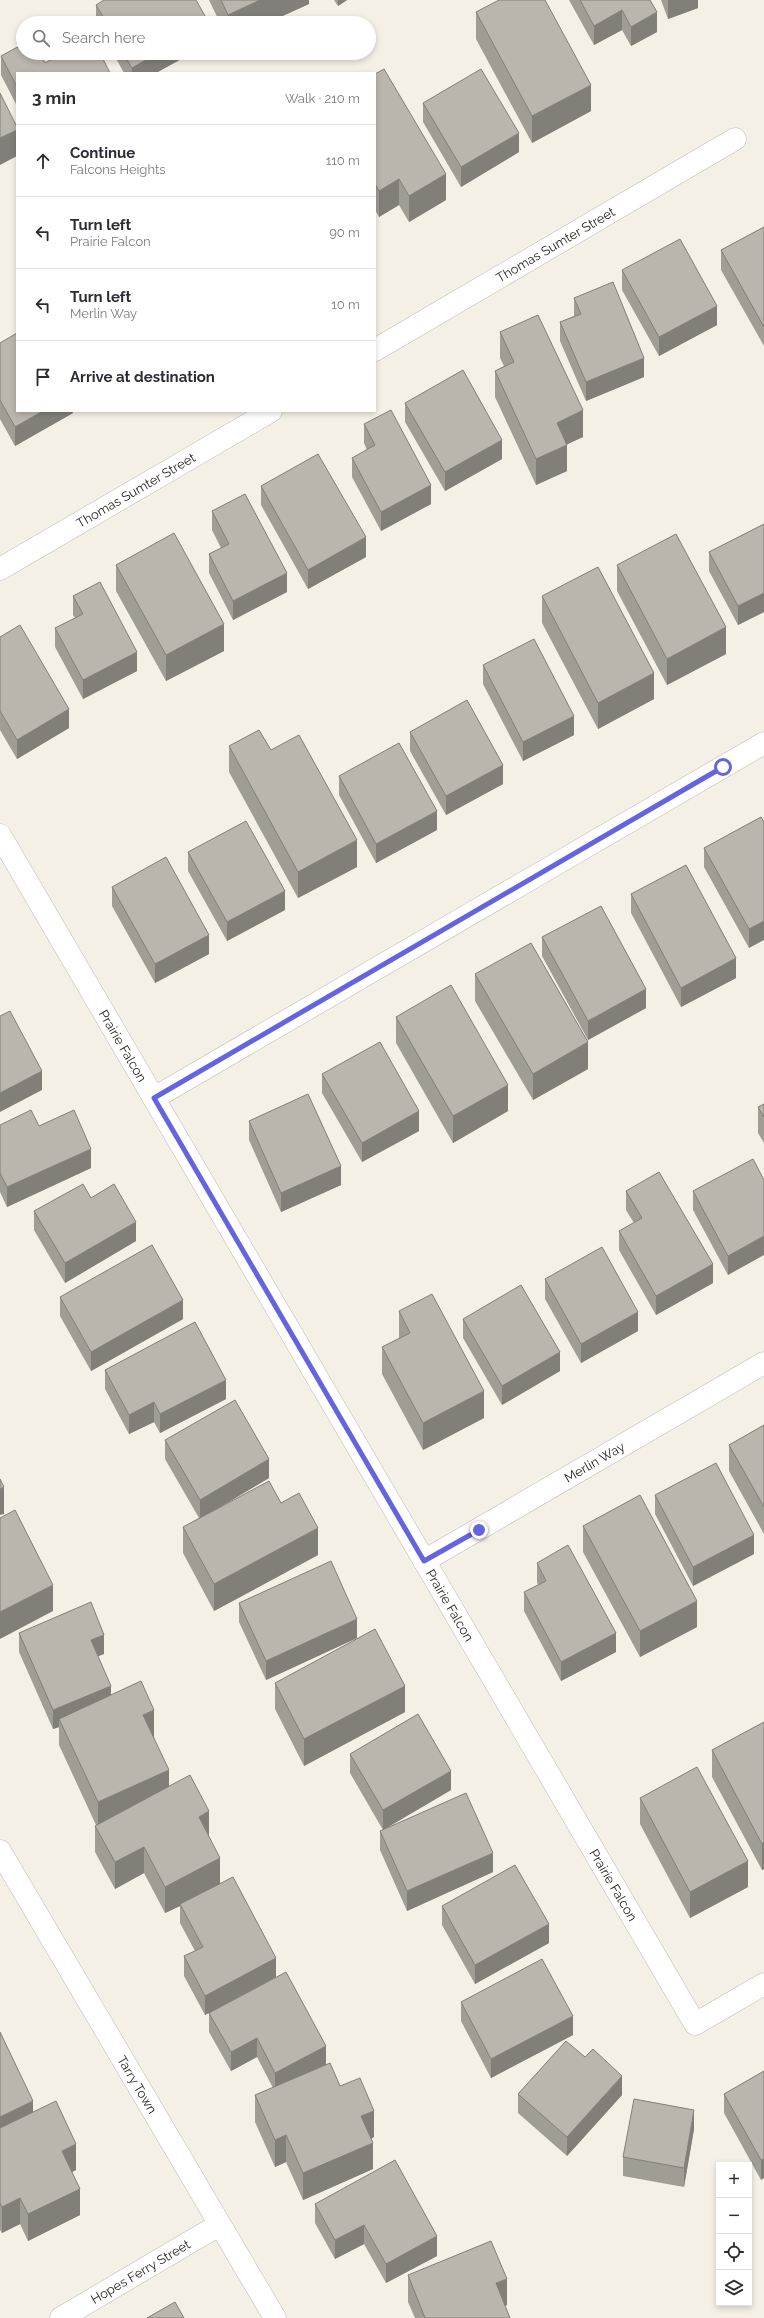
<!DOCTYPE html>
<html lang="en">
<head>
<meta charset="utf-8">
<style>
  :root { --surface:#fff; --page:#f7f7f7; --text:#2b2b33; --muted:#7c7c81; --line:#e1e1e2 }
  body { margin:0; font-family:Raleway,sans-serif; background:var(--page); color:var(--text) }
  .controls { position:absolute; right:12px; bottom:12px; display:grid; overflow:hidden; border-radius:0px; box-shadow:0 2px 6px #0003 }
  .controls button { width:36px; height:36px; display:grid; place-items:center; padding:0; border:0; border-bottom:1px solid var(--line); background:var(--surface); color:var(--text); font:20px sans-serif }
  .stop { position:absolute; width:12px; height:12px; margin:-9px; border:3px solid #6465de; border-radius:50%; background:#fff }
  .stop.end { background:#6465de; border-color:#fff; box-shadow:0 1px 4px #0008 }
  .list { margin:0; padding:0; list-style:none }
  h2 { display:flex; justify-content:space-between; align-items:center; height:52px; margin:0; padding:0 16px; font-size:17px }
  h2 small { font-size:13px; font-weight:400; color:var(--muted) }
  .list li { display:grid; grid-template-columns:26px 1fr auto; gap:12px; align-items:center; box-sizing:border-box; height:72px; padding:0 16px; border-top:1px solid var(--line) }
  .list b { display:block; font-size:15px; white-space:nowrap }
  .list p { margin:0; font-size:13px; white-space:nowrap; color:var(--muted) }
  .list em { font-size:13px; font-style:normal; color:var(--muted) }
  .icon { flex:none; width:22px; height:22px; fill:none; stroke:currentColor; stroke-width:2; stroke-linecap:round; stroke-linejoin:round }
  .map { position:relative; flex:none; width:764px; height:2318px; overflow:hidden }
  .search { position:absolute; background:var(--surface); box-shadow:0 2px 6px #0003; left:16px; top:16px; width:360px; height:44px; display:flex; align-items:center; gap:10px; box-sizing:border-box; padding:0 14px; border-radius:22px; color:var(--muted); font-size:15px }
  .panel { position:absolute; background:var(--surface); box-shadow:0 2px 6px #0003; left:16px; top:72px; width:360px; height:340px; border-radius:0px }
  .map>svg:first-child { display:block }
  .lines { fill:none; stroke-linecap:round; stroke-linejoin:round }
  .minor-casing { stroke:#c0bbb2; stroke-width:23 }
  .minor { stroke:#fff; stroke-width:22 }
  .wall { fill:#a09d95 }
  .shaded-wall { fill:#827f79 }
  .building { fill:#bab6ad; stroke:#827f79 }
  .route { stroke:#6465de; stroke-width:5 }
  .labels { text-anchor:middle; stroke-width:3.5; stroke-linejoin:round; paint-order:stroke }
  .street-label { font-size:13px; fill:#282623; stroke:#fefdfc }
</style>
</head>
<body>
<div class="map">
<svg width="764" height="2318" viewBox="0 0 764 2318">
  <rect width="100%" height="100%" fill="#f4f0e6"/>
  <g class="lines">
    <defs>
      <g id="minor">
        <path id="s1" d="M375,350L735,139"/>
        <path id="s2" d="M0,569L271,411"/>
        <path id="s3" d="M0,835L695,2024L764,1984"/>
        <path d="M154,1098L764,743"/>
        <path id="s4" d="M424,1561L764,1363"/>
        <path id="s5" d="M0,1851L275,2318"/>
        <path id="s6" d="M61,2318L219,2225"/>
      </g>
    </defs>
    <!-- minor casing -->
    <use href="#minor" class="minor-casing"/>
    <!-- minor -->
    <use href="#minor" class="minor"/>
  </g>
  <!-- wall -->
  <path class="wall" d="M209,0H309V4L267,23H220Z
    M334,0H347L338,6Z
    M569,0H650L657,32L631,46L622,30L594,45Z
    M661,0H698V8L668,19Z
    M96,5L209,23H96Z
    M476,12L591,111L532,143L476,39Z
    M113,53H192L156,73H124Z
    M1,56L45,63L17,73V106L1,75Z
    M375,74L446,200L409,222L399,205L379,217L375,210Z
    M423,103L519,152L461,187L423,122Z
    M764,227V346L721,270V250Z
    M622,270L717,325L659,356L622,290Z
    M574,298L644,377L586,401L560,341V322L574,316Z
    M500,332L583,437L567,444V471L536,485L495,397V371L504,366L500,358Z
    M0,343L73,411V413L15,446L0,419Z
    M405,403L502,459L445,491L405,422Z
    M364,424L431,504L381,531L352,477V458L367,450L364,443Z
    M261,486L366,557L308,589L261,505Z
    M212,511L287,592L233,620L209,573V554L221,548L212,530Z
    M764,524V612L738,625L709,571V552Z
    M116,565L224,651L166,681L116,591Z
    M617,565L726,654L667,685L617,591Z
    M73,596L137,671L83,699L55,647V628L75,618L73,615Z
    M542,596L654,699L598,729L542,623Z
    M0,637L69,728L17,759L0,730Z
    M483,665L574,735L523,761L483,684Z
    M410,732L503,784L446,815L410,751Z
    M229,746L271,750L357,867L298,898L229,772Z
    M339,776L437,830L376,863L339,795Z
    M761,817L749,948L704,867V848Z
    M188,852L285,910L227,941L188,871Z
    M112,887L209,954L155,983L112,906Z
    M631,894L736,978L681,1007L631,913Z
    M542,937L646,1008L588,1040L542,956Z
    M475,974L588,1069L533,1100L475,1001Z
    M396,1017L508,1111L453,1143L396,1043Z
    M322,1074L419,1131L362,1162L322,1093Z
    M764,1104V1143L758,1133V1107Z
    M249,1121L341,1185L281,1212L249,1140Z
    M0,1125L91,1168L7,1207L0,1192Z
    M764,1180L728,1275L693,1210V1191Z
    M626,1191L713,1283L656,1315L619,1250V1231L634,1223L626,1210Z
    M91,1198L136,1241L65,1283L34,1230V1211Z
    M545,1279L638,1331L581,1363L545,1299Z
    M60,1297L183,1319L91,1371L60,1316Z
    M399,1311L484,1418L423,1450L382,1374V1347L399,1338Z
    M463,1319L560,1371L502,1405L463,1338Z
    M105,1370L226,1399L160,1433L154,1422L129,1434L105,1389Z
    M764,1425V1534L729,1471V1445Z
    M165,1440L269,1478L218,1508L281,1503L318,1555L214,1611L183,1553V1527L199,1518L165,1459Z
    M655,1495L754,1554L693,1586L655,1514Z
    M583,1526L697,1627L640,1657L583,1552Z
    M537,1563L616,1652L561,1681L524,1611V1592L538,1585L537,1582Z
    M239,1603L357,1638L266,1680L239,1622Z
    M19,1633L104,1654L98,1656L111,1695L154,1737L169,1787L209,1838L220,1884L276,1977L205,2015L184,1976V1956L195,1951L180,1923V1906L165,1913L144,1873L115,1889L95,1852V1826L96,1825L59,1745V1727L53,1729L19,1652Z
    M275,1683L405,1712L304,1766L275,1709Z
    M764,1722V1869L762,1870L712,1777V1750Z
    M350,1754L451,1790L383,1830L350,1773Z
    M640,1798L748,1887L690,1918L640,1824Z
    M380,1831L493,1872L407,1911L380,1850Z
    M442,1906L549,1943L475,1984L442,1925Z
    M461,2002L573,2035L491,2078L461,2021Z
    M209,2013L326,2065L374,2137L371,2139L373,2169L303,2200L286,2162L275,2167L255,2122V2095L273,2088L257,2057L231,2071L209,2032Z
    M0,2032L33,2112L76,2170L72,2172L80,2215L28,2241L20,2224L2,2233L0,2230Z
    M764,2071L761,2180L724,2113V2094Z
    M518,2094L622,2095L567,2156L518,2113Z
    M694,2129L684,2187L623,2176V2157Z
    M315,2204L437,2256L386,2283L364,2244L335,2259L315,2223Z
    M408,2275L507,2305L505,2306L510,2318H415L408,2302Z"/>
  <!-- shaded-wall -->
  <path class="shaded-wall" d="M260,0H309V4L267,23H228V15Z
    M338,0H347L338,6Z
    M668,0H698V8L668,19Z
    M622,10V30L594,45V26Z
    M657,12V32L631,46V27Z
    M158,53H192L156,73H132V68Z
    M591,85V111L532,143V116Z
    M17,130V156L0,165V138Z
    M519,133V152L461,187V167Z
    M446,174V200L409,222V196Z
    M399,179V205L379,217V191Z
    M717,306V325L659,356V337Z
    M644,358V377L586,401V382Z
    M583,410V437L557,449V423Z
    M43,411H73V413L15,446V427Z
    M502,440V459L445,491V472Z
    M567,445V471L536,485V459Z
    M431,485V504L381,531V512Z
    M366,537V557L308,589V570Z
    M287,573V592L233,620V601Z
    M764,593V612L738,625V606Z
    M224,624V651L166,681V655Z
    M726,627V654L667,685V659Z
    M137,652V671L83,699V680Z
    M654,673V699L598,729V703Z
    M69,709V728L17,759V740Z
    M574,716V735L523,761V742Z
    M503,765V784L446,815V796Z
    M437,811V830L376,863V844Z
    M357,840V867L298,898V872Z
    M285,891V910L227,941V922Z
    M764,921V940L749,948V929Z
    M209,935V954L155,983V964Z
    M736,958V978L681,1007V988Z
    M646,989V1008L588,1040V1021Z
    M588,1042V1069L533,1100V1074Z
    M42,1071V1090L0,1112V1093Z
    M508,1085V1111L453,1143V1116Z
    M419,1111V1131L362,1162V1143Z
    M91,1149V1168L7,1207V1187Z
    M341,1166V1185L281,1212V1193Z
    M136,1222V1241L65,1283V1263Z
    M764,1236V1255L728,1275V1256Z
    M713,1264V1283L656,1315V1296Z
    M183,1300V1319L91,1371V1352Z
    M638,1312V1331L581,1363V1344Z
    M560,1352V1371L502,1405V1386Z
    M226,1380V1399L160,1433V1414Z
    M484,1391V1418L423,1450V1423Z
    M154,1402V1422L129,1434V1415Z
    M269,1459V1478L200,1519V1500Z
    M4,1487V1514L0,1515V1489Z
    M318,1528V1555L214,1611V1584Z
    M754,1535V1554L693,1586V1567Z
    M53,1585V1611L0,1639V1612Z
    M697,1601V1627L640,1657V1631Z
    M357,1619V1638L266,1680V1661Z
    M616,1633V1652L561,1681V1662Z
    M104,1635V1654L91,1659V1640Z
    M111,1686V1705L59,1719V1727L53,1729V1710Z
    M405,1686V1712L304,1766V1739Z
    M154,1710V1737L143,1741V1715Z
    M169,1770V1796L98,1828V1802Z
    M451,1771V1790L383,1830V1810Z
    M209,1811V1838L199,1817Z
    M764,1842V1869L762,1870V1844Z
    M144,1847V1873L115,1889V1862Z
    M493,1853V1872L407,1911V1891Z
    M220,1858V1885L180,1904V1906L165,1913V1887Z
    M748,1861V1887L690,1918V1892Z
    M549,1924V1943L475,1984V1965Z
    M276,1958V1977L205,2015V1996Z
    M573,2016V2035L491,2078V2059Z
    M257,2038V2057L231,2071V2052Z
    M326,2046V2065L275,2092V2073Z
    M622,2076V2095L567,2156V2137Z
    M33,2101V2120L0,2136V2117Z
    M694,2110V2129L684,2187V2168Z
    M374,2111V2137L361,2143V2116Z
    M286,2135V2162L275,2167V2140Z
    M373,2143V2169L303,2200V2173Z
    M76,2144V2170L62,2177V2151Z
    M764,2159V2178L761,2180V2160Z
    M80,2189V2215L28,2241V2214Z
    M20,2198V2224L2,2233V2207Z
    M364,2225V2244L335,2259V2240Z
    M437,2236V2256L386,2283V2264Z
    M507,2279V2305L496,2310V2283Z"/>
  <!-- building -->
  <path class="building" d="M104,0H196L209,23H107L96,5Z
    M221,0H260L228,15Z
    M499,0H545L591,85L532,116L476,12Z
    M580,0H650L657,12L631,27L622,10L594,26Z
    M23,44V53H40L45,63L63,53H100L110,73H17V87L1,56Z
    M123,53H158L132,68Z
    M384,69L446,174L409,196L399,179L379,191L375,184V74Z
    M481,69L519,133L461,167L423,103Z
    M0,93L17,127V130L0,138Z
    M764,227V327L721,250Z
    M680,239L717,306L659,337L622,270Z
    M613,282L644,358L586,382L560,322L581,314L574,298Z
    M538,315L583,410L557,423L567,445L536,459L495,371L514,362L500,332Z
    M17,333V411H43L15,427L0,400V343Z
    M463,370L502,440L445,472L405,403Z
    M391,410L431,485L381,512L352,458L375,445L364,424Z
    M318,454L366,537L308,570L261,486Z
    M245,494L287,573L233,601L209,554L229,544L212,511Z
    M764,524V593L738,606L709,552Z
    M174,533L224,624L166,655L116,565Z
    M676,534L726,627L667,659L617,565Z
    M598,567L654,673L598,703L542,596Z
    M100,582L137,652L83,680L55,628L83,614L73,596Z
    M20,625L69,709L17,740L0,711V637Z
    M534,639L574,716L523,742L483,665Z
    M467,700L503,765L446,796L410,732Z
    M259,730L271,750L299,735L357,840L298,872L229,746Z
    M399,743L437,811L376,844L339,776Z
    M761,817L764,822V921L749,929L704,848Z
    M246,821L285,891L227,922L188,852Z
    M166,857L209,935L155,964L112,887Z
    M686,865L736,958L681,988L631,894Z
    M601,906L646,989L588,1021L542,937Z
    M531,943L588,1042L533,1074L475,974Z
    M451,985L508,1085L453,1116L396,1017Z
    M10,1011L42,1071L0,1093V1016Z
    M380,1042L419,1111L362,1143L322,1074Z
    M308,1094L341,1166L281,1193L249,1121Z
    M764,1104V1117L758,1107Z
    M31,1110L39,1126L74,1110L91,1149L7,1187L0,1173V1125Z
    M753,1159L764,1180V1236L728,1256L693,1191Z
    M659,1172L713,1264L656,1296L619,1231L642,1218L626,1191Z
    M83,1184L91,1198L114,1184L136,1222L65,1263L34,1211Z
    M152,1245L183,1300L91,1352L60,1297Z
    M602,1247L638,1312L581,1344L545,1279Z
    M521,1285L560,1352L502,1386L463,1319Z
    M432,1294L484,1391L423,1423L382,1347L410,1333L399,1311Z
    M195,1322L226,1380L160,1414L154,1402L129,1415L105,1370Z
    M235,1400L269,1459L200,1500L165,1440Z
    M764,1425V1507L729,1445Z
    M716,1463L754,1535L693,1567L655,1495Z
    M0,1479L4,1487L0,1489Z
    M269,1481L281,1503L299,1493L318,1528L214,1584L183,1527Z
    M640,1495L697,1601L640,1631L583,1526Z
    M15,1510L53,1585L0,1612V1518Z
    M568,1545L616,1633L561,1662L524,1592L546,1581L537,1563Z
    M331,1561L357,1619L266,1661L239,1603Z
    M91,1602L104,1635L91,1640L111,1686L53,1710L19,1633Z
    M375,1629L405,1686L304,1739L275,1683Z
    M141,1681L154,1710L143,1715L169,1770L98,1802L59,1719Z
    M418,1714L451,1771L383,1810L350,1754Z
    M764,1722V1842L762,1844L712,1750Z
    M697,1767L748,1861L690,1892L640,1798Z
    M190,1775L209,1811L199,1817L220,1858L165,1887L144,1847L115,1862L95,1826Z
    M466,1793L493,1853L407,1891L380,1831Z
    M515,1865L549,1924L475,1965L442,1906Z
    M233,1877L276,1958L205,1996L184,1956L203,1947L180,1904Z
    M542,1959L573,2016L491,2059L461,2002Z
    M286,1972L326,2046L275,2073L257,2038L231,2052L209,2013Z
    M0,2032L33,2101L0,2117Z
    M566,2041L585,2057L593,2049L622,2076L567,2137L518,2094Z
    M330,2063L340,2086L360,2078L374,2111L361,2116L373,2143L303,2173L286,2135L275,2140L255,2095Z
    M764,2071V2159L761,2160L724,2094Z
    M634,2099L694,2110L684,2168L623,2157Z
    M56,2101L76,2144L62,2151L80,2189L28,2214L20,2198L2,2207L0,2203V2128Z
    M395,2160L437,2236L386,2264L364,2225L335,2240L315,2204Z
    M491,2241L507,2279L496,2283L510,2318H425L408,2275Z
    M175,2302L184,2318H147Z"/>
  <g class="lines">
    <!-- route -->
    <path class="route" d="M479,1530L424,1561L154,1098L723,767"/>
  </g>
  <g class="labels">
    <!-- street labels -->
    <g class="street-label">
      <text dy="5" stroke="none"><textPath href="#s1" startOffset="209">Thomas Sumter Street</textPath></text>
      <text dy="5" stroke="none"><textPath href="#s2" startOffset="157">Thomas Sumter Street</textPath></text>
      <text dy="5" stroke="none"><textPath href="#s3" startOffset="244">Prairie Falcon</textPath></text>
      <text dy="5" stroke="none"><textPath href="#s4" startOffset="197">Merlin Way</textPath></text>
      <text dy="5" stroke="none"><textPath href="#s3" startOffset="892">Prairie Falcon</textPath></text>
      <text dy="5" stroke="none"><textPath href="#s3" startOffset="1216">Prairie Falcon</textPath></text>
      <text dy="5" stroke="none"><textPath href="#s5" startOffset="271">Tarry Town</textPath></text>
      <text dy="5" stroke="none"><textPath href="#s6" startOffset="92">Hopes Ferry Street</textPath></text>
    </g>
  </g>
</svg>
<div class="controls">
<button>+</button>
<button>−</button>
<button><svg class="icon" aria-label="locate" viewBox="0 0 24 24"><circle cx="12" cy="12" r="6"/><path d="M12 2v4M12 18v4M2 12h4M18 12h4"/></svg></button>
<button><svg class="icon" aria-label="layers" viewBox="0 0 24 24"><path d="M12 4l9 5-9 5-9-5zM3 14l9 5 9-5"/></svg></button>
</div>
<div class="stop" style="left:723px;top:767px"></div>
<div class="stop end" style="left:479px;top:1530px"></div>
<div class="search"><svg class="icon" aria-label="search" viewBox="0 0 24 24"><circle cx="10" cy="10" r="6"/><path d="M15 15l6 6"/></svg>Search here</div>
<section class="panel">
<h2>3 min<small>Walk · 210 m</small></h2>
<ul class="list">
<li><svg class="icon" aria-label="ahead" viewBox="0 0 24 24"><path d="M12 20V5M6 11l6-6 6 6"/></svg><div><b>Continue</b><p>Falcons Heights</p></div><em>110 m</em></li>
<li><svg class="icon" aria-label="left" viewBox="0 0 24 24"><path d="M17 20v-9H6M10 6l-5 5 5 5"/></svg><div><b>Turn left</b><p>Prairie Falcon</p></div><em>90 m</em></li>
<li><svg class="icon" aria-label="left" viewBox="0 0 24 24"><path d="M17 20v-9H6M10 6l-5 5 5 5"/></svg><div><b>Turn left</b><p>Merlin Way</p></div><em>10 m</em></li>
<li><svg class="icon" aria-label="arrive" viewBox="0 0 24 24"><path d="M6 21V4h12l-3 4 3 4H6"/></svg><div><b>Arrive at destination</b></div></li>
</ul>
</section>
</div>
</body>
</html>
